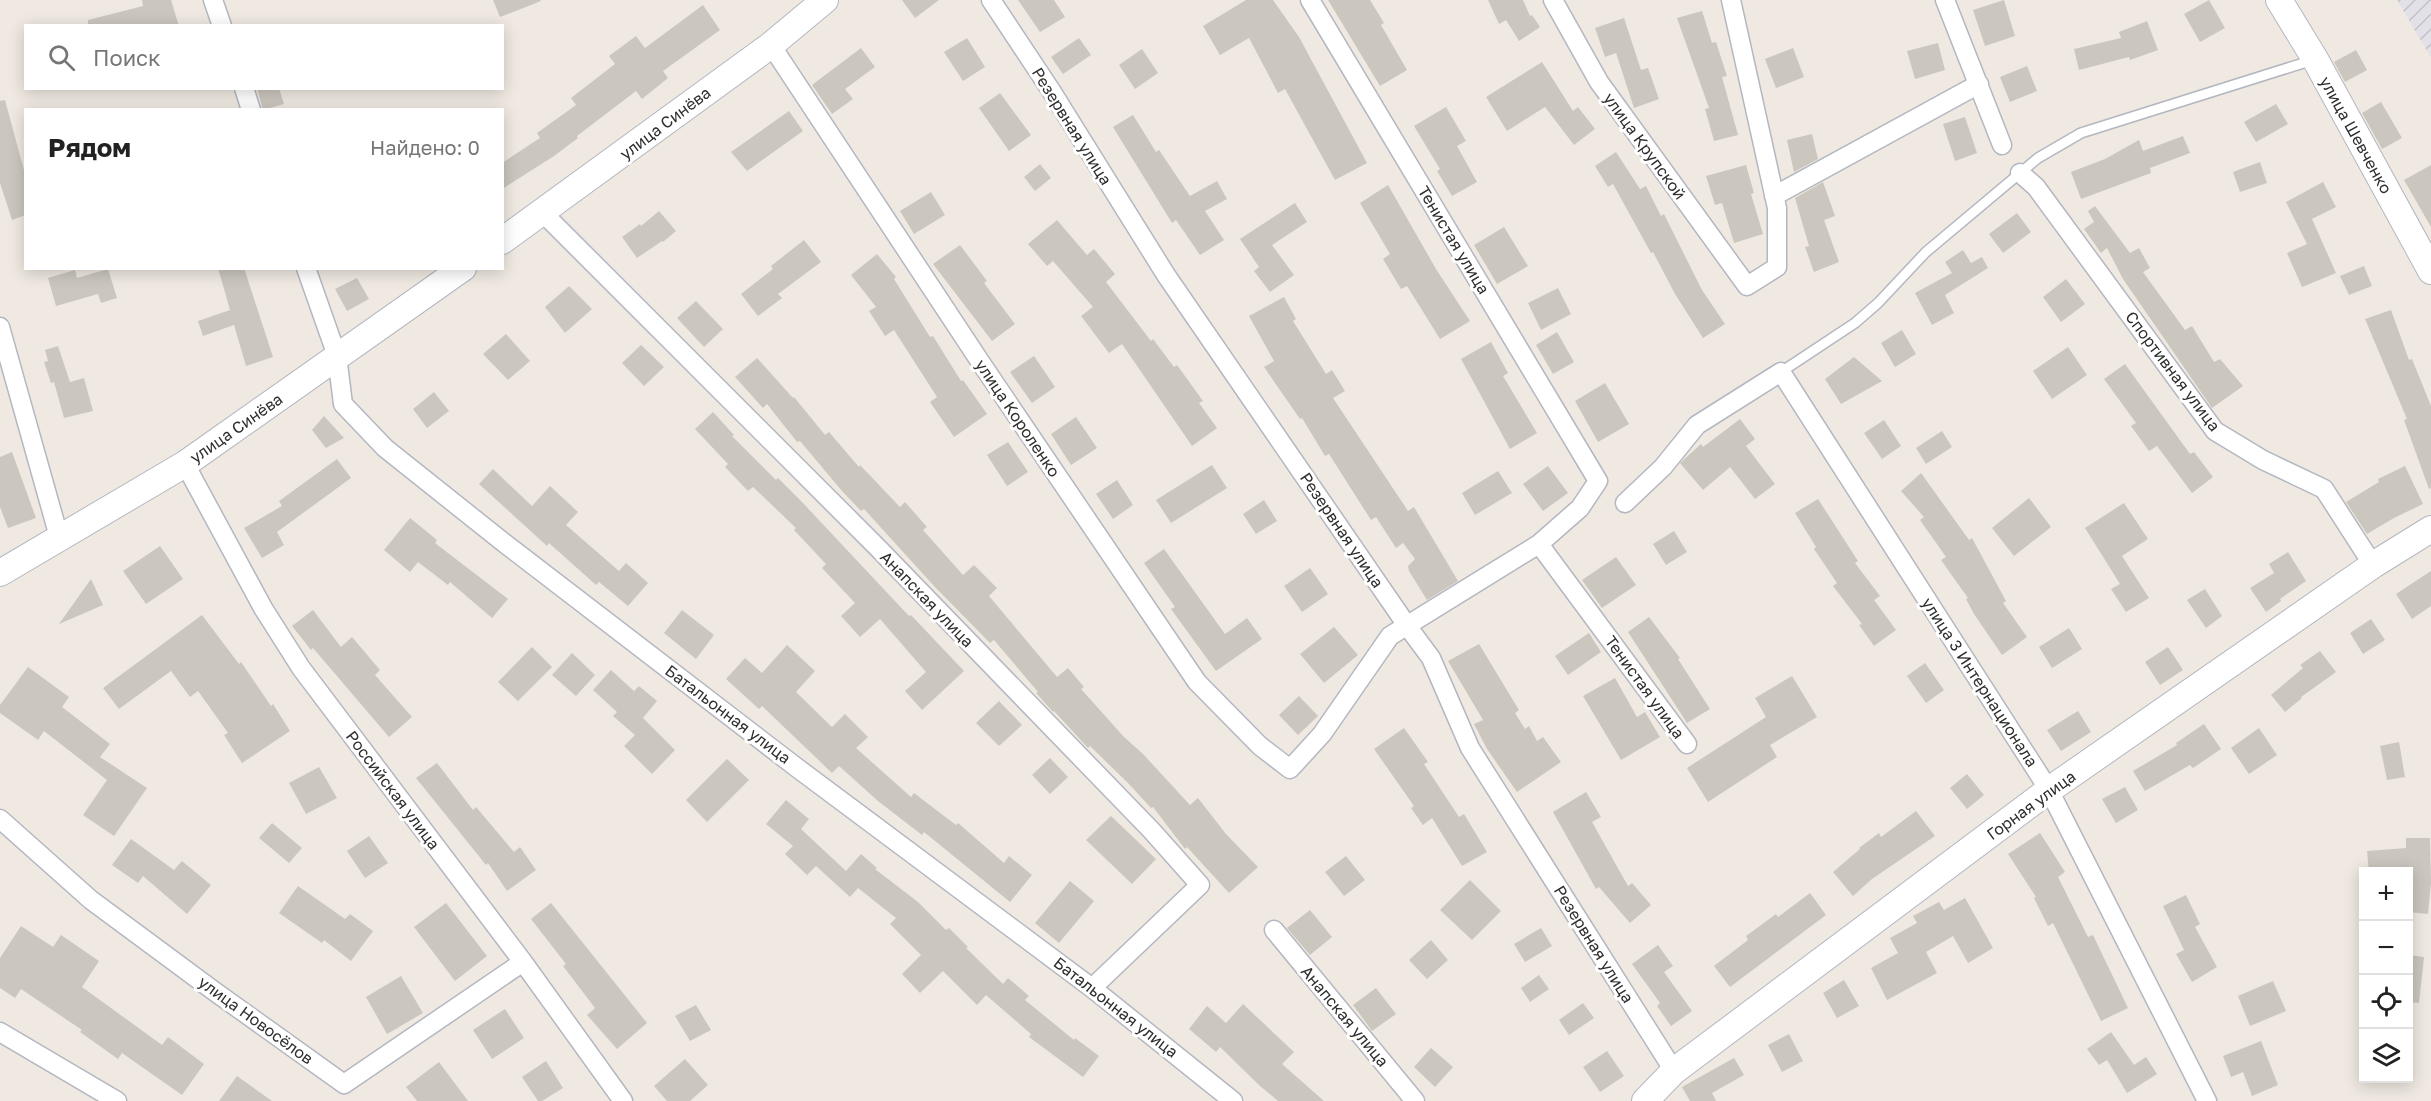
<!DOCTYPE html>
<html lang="ru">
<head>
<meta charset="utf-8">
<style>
  :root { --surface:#fff; --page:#f6f6f6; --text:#222; --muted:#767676; --line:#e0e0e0 }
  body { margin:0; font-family:"Golos Text",sans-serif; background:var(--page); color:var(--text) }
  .controls { position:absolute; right:18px; bottom:18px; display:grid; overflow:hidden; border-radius:0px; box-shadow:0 3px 15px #0003 }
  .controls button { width:54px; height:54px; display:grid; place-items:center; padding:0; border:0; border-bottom:2px solid var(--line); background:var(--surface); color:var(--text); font:30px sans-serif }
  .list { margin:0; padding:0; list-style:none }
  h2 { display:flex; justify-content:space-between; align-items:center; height:78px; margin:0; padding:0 24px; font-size:26px }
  h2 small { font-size:20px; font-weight:400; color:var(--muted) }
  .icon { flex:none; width:33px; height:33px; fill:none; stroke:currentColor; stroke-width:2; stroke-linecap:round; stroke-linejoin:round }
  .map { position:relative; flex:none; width:2431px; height:1101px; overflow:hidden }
  .search { position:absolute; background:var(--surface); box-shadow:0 3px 15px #0003; left:24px; top:24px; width:480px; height:66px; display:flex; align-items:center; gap:15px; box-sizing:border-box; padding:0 21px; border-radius:0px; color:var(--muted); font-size:22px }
  .panel { position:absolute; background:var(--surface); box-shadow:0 3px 15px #0003; left:24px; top:108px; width:480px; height:162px; border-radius:0px }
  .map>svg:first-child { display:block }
  .industrial { fill:url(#industrial-furrows) }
  .building { fill:#cbc7bf }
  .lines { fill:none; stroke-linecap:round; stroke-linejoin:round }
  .lane-casing { stroke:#b4b7c1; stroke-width:12 }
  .street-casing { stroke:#b4b7c1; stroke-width:21 }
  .secondary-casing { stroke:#b4b7c1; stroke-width:28 }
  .lane { stroke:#fff; stroke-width:9 }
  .street { stroke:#fff; stroke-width:18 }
  .secondary { stroke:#fff; stroke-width:26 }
  .labels { text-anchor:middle; stroke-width:6; stroke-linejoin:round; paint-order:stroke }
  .street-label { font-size:16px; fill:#2e2e2e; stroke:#fff }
</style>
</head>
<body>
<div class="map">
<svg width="2431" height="1101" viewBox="0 0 2431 1101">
  <defs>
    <pattern id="industrial-furrows" width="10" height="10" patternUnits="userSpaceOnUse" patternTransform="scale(1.5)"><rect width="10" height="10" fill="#e3e1e8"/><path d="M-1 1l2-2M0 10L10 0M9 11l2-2" fill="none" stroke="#c3c1c7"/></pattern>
  </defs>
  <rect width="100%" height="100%" fill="#efe9e1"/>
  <!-- industrial -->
  <path class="industrial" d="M2397,0H2431V56H2430Z"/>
  <!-- building -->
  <path class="building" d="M142,0H171L179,26H88V20L143,6Z
    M493,0H540L541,1L500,17Z
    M902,0H939L915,18Z
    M1018,0H1054L1065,17L1040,32Z
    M1246,0H1273L1299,37L1367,163L1335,180L1285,89L1278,93L1249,38L1220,55L1203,26Z
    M1328,0H1370L1384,23L1381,25L1407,70L1380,86Z
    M1488,0H1523L1530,16L1532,15L1540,27L1519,41L1506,20L1499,24Z
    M2004,0L2015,36L1985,46L1973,10Z
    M2209,0L2225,28L2200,42L2184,14Z
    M703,5L720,30L663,71L668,78L642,99L636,91L577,136L578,138L554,156L502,189V163L540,138L537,133L576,105L571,98L615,64L609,56L636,36L645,48Z
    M1702,11L1712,43L1716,42L1727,76L1722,77L1738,135L1714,141L1705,109L1709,108L1677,18Z
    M1624,18L1641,70L1648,68L1659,99L1634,108L1616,53L1605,57L1595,28Z
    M2147,21L2158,50L2130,60L2129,57L2079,70L2074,49L2121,38L2119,32Z
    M967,38L985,67L963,81L944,52Z
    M1079,38L1091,55L1063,74L1051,57Z
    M1938,43L1945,70L1915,79L1907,51Z
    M861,48L875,67L845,89L853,99L832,114L812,85Z
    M1793,48L1804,77L1776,88L1765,59Z
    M1142,49L1158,73L1135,89L1119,65Z
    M2356,50L2367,70L2345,82L2334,62Z
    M1542,62L1573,111L1578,107L1595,129L1574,145L1545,107L1507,131L1486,97Z
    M2027,66L2037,91L2010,102L2000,77Z
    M257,88H279L284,104L263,110Z
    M1000,93L1031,135L1009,151L979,108Z
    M5,100L25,174L26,215L12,220L0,183V101Z
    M2381,102L2402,138L2382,149L2362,113Z
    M2276,104L2288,124L2256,142L2244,122Z
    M1446,107L1466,141L1457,146L1477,182L1452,196L1437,171L1440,169L1414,126Z
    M789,111L803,131L747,171L731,152Z
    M1133,115L1156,152L1159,150L1190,196L1217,181L1227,199L1205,211L1224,240L1200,255L1176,220L1172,223L1113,127Z
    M1965,117L1977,153L1955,161L1943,124Z
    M1812,134L1818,159L1794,172L1787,140Z
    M2183,136L2190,153L2150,168L2151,173L2081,199L2071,172L2105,159L2139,140L2143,151Z
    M1616,152L1640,189L1646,186L1661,216L1664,214L1702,290L1725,324L1703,338L1675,294L1653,252L1651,253L1613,184L1608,187L1595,166Z
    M2260,162L2267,183L2240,192L2233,172Z
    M1040,164L1051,178L1035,191L1024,177Z
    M1746,165L1754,193L1751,194L1763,234L1734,243L1722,203L1715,205L1706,176Z
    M2431,165V227L2404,180Z
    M1823,182L1835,216L1824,220L1839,262L1814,272L1805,247L1809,246L1795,198Z
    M2323,182L2336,207L2312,219L2336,273L2302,287L2287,253L2307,244L2286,202Z
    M1388,185L1436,269L1470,321L1440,339L1407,286L1401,289L1383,259L1390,254L1360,203Z
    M931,192L945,215L914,234L900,211Z
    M1295,203L1307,222L1272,245L1294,275L1270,292L1254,271L1259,267L1240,239Z
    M2095,206L2130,253L2139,248L2150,268L2143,272L2185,330L2192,326L2214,362L2220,359L2243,386L2212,408L2123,279L2107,248L2101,253L2084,229L2094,222L2088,211Z
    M659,211L676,231L663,242L662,241L637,258L622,237L640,224L641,226Z
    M2017,213L2031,232L2003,253L1989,234Z
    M1057,220L1087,255L1094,249L1115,274L1106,282L1151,341L1153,339L1174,367L1177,365L1203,401L1199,403L1217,428L1192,446L1122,344L1109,353L1081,316L1093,307L1053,261L1047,266L1028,244Z
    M1504,227L1528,266L1497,284L1474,245Z
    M804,240L821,262L778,294L782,298L758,316L741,294L773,269L771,266Z
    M960,245L987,281L984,283L1015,324L992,341L933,264Z
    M1963,250L1971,263L1982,257L1988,268L1945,295L1954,313L1932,325L1915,293L1952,273L1945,262Z
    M877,254L896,277L894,279L930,337L933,336L961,381L963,380L987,414L954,437L930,402L937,397L894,330L885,336L869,311L876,307L851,275Z
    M2364,266L2372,286L2349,295L2340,276Z
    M218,268H244L273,357L246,366L234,325L203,336L198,321L230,310Z
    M108,269L117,298L101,303L98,294L56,306L48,278L75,270L77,278Z
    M357,278L369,299L347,311L335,289Z
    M2066,279L2085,304L2061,322L2043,297Z
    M569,286L592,309L565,333L545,307Z
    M1558,288L1571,314L1541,330L1528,303Z
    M1284,297L1296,319L1293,321L1326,374L1332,370L1345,391L1333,398L1408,511L1414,507L1458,581L1427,600L1409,571L1408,566L1415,559L1403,543L1396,548L1376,517L1371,520L1329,454L1325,456L1302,418L1300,419L1264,367L1274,361L1249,316Z
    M696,301L723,329L704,347L677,318Z
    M2391,310L2409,360L2412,359L2431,406V488L2429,489L2404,420L2407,419L2365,319Z
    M1902,330L1916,354L1895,367L1881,343Z
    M1557,332L1574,362L1553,374L1536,345Z
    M506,334L530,361L508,380L483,354Z
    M1491,342L1508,373L1503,376L1537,433L1510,449L1461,359Z
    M641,345L664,367L644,386L622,363Z
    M58,346L70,382L84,378L93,411L64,418L54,382L51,383L44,362L48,361L45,350Z
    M2068,347L2087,375L2052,399L2033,371Z
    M1034,356L1055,387L1032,403L1010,372Z
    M1854,357L1882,381L1841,404L1825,379Z
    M757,358L793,398L794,397L825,435L829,432L859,467L860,465L900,507L905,502L927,527L923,530L963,575L974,565L997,588L989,596L1057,677L1068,668L1084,687L1081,689L1124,737L1143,754L1190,805L1198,798L1226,834L1258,867L1229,893L1187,847L1185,849L1153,807L1151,808L1128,783L1090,746L1088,748L1054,711L1053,712L1036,693L1038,692L994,640L990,643L934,586L864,509L861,511L842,491L800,441L797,442L767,404L763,408L735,377Z
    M2125,364L2190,454L2194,452L2213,477L2192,493L2157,446L2149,451L2131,426L2136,423L2104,379Z
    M1605,383L1629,424L1598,442L1575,401Z
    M434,392L449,411L427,428L413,409Z
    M713,412L734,435L732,436L776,480L778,478L802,502L909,616L911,615L964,671L922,710L905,691L926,672L880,619L860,637L841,616L855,603L822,568L826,564L794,530L796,528L753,487L748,491L725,467L728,464L695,429Z
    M324,416L344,438L326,448L312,430Z
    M1076,417L1097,448L1071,465L1051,434Z
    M1740,419L1755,439L1746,446L1775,484L1755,499L1730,467L1703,490L1680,463L1701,444L1703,447Z
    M1884,420L1901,446L1882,459L1864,433Z
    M1942,431L1952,447L1926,464L1916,448Z
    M1008,442L1028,472L1007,486L987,455Z
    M12,452L36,518L8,528L0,507V457Z
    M337,459L351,478L277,532L284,545L262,558L244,528L282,506L279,501Z
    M1212,465L1227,488L1171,523L1156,500Z
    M1548,466L1568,493L1543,511L1523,484Z
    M2405,466L2423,504L2394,518L2367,534L2346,502L2379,482L2378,479Z
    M493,469L532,506L550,486L578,512L566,525L619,571L626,563L648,583L628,606L599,582L596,585L549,543L547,546L479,484Z
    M1498,471L1512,493L1475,515L1462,493Z
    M1921,473L1969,540L1972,538L2006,601L2003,603L2027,637L2002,655L1974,614L1966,599L1968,598L1941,560L1946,557L1920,520L1924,517L1901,491Z
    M1117,480L1133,505L1113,519L1096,494Z
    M2029,498L2051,527L2014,556L1992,528Z
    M1818,499L1858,561L1855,563L1880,596L1874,600L1896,630L1874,646L1859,625L1862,624L1833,586L1837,583L1814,549L1816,547L1795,513Z
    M1264,500L1277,521L1256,534L1243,514Z
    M2124,503L2148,539L2122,556L2149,598L2126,612L2111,589L2120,584L2085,528Z
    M410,518L437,540L435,543L508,599L492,618L450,582L448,585L418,562L410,572L384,550Z
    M1674,531L1687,552L1666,565L1653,544Z
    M160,546L183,579L146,604L123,571Z
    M1164,549L1225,634L1247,618L1262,639L1216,671L1171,609L1175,607L1144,563Z
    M2288,552L2306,581L2280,599L2281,601L2266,612L2250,588L2274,573L2269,564Z
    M1616,557L1636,585L1602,608L1582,580Z
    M1310,568L1328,594L1302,612L1284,586Z
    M2431,571V606L2412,619L2396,594Z
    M91,579L103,605L59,624Z
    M2205,589L2222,616L2206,628L2187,600Z
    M313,610L341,647L352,637L380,670L375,675L412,717L389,737L313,648L311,650L292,626Z
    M682,610L714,635L696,659L664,633Z
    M202,615L239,664L241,662L271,706L273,704L290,731L242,763L224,735L228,733L198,691L190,697L171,671L119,709L103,688Z
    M1649,617L1680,658L1678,659L1710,709L1687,723L1628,632Z
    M2371,619L2385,640L2363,654L2350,633Z
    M1334,627L1358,655L1324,683L1300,654Z
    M2069,628L2082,649L2052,668L2039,647Z
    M1589,633L1601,652L1568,675L1555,656Z
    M1479,644L1519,710L1515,713L1525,729L1529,726L1537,741L1543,737L1561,762L1517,792L1487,749L1474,724L1483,720L1448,661Z
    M787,645L815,671L796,692L832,727L845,714L868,737L856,748L911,797L914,793L956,825L958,823L1004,863L1009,856L1032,875L1010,902L924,832L922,835L878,801L839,766L832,773L762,706L759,709L726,679L745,658L762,673Z
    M532,647L552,667L518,701L498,682Z
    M2168,647L2183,670L2160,685L2145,662Z
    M2320,651L2336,672L2301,697L2302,698L2285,712L2271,695L2303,668L2300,665Z
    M572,653L595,675L576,696L552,675Z
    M1925,663L1944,690L1926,703L1907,676Z
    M28,667L69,697L62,707L110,744L100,757L147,788L114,836L83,815L107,780L44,731L38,740L0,713V705Z
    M611,670L634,691L639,686L657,701L643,718L675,750L652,774L624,746L635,735L613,716L617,712L593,690Z
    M1792,676L1817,717L1770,745L1777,757L1708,802L1687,768L1766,717L1755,698Z
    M1615,678L1637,717L1645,712L1660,737L1621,760L1583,696Z
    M1299,696L1318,716L1298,735L1279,715Z
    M999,701L1022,725L999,746L976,723Z
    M2078,711L2091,732L2061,751L2047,730Z
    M2204,724L2221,749L2193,768L2190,765L2145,791L2133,771L2177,745L2176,743Z
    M1404,728L1428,762L1424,764L1459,817L1464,814L1487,852L1462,866L1432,818L1423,825L1411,808L1414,806L1374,749Z
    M2259,728L2277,755L2249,774L2231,748Z
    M2399,742L2405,777L2387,780L2380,746Z
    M1050,758L1068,777L1050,794L1032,775Z
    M727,759L749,780L707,822L686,800Z
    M437,763L473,810L476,807L514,852L520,847L536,870L507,891L488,863L486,865L416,778Z
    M319,767L337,798L306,814L289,783Z
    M1967,774L1984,795L1967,809L1950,788Z
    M2125,787L2138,810L2116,823L2102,799Z
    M1586,792L1601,817L1592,822L1628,886L1632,883L1651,905L1630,923L1599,887L1596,889L1553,812Z
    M786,800L809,819L801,829L846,871L861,854L877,868L875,869L918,902L946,930L949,928L968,947L966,948L1003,984L1008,978L1029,996L1025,1000L1074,1040L1075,1038L1099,1056L1083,1077L1029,1037L1031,1034L986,995L977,1005L943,971L920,993L902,974L921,955L890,924L896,918L858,888L850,897L816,866L807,875L785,854L793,846L766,824Z
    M1916,811L1935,836L1872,879L1853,896L1833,872L1860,849L1859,848L1879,833L1881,837Z
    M1111,816L1156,859L1132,884L1086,840Z
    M272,823L302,848L289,863L259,838Z
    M2040,833L2065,872L2058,877L2088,937L2093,935L2128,1008L2101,1021L2053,923L2048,926L2034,898L2036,897L2008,854Z
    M369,836L388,863L365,878L347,851Z
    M2406,838H2430L2431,883L2428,914L2409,912V872H2369L2367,851L2406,848Z
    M131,839L174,870L182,861L211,885L187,914L143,876L138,883L112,865Z
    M1346,856L1365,880L1344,896L1325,872Z
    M1470,880L1501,911L1472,940L1440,910Z
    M1070,881L1094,901L1059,943L1035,923Z
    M298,886L345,919L350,914L373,931L351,961L324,940L322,943L279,913Z
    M1810,893L1826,915L1730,987L1714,966L1748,940L1746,936L1776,914L1778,917Z
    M2186,895L2200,924L2195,927L2217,967L2192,982L2176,954L2184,950L2163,906Z
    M1965,898L1993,948L1968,963L1953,936L1926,952L1937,973L1887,1000L1871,968L1898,953L1890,938L1917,923L1913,916L1939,902L1944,910Z
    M446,903L487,956L455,981L414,927Z
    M551,903L647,1023L617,1049L587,1015L595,1008L563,966L566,964L531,919Z
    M1310,910L1332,937L1310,955L1287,928Z
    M21,926L53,947L61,935L99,961L82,987L162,1045L168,1037L204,1064L182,1095L122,1053L118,1059L80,1032L82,1030L21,989L15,998L0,988V958Z
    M1541,928L1552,946L1525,962L1514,944Z
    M1431,940L1448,960L1427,979L1409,960Z
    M1658,945L1673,966L1664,972L1692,1011L1671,1026L1657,1006L1660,1003L1632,964Z
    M2409,955L2424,957L2419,1003L2409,1002Z
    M1539,975L1549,989L1530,1002L1521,988Z
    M401,976L423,1013L387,1034L366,997Z
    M1844,980L1859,1006L1837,1018L1823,993Z
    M2273,981L2286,1011L2250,1026L2238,996Z
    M1376,988L1396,1014L1372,1031L1353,1005Z
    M1583,1003L1594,1018L1569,1035L1559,1020Z
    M1243,1004L1294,1052L1282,1064L1324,1101H1278L1260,1086L1220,1047L1216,1052L1189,1029L1207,1006L1226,1023Z
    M696,1005L711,1030L690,1041L675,1016Z
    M505,1009L524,1038L492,1059L473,1030Z
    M2111,1032L2134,1065L2146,1057L2157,1074L2127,1093L2107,1060L2099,1065L2087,1049Z
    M1789,1034L1803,1061L1782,1072L1768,1045Z
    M2261,1041L2278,1085L2252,1096L2243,1072L2231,1077L2223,1056Z
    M1431,1048L1453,1067L1435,1087L1414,1067Z
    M1607,1051L1624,1076L1600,1092L1583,1067Z
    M1734,1058L1744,1075L1712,1093L1716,1101H1690L1682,1087Z
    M685,1059L708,1085L690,1101H667L654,1086Z
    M546,1061L563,1088L542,1101H538L522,1077Z
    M439,1062L468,1101H417L406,1087Z
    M237,1076L272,1101H219Z"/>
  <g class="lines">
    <defs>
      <path id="lane" d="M1781,372L1855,323L1878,303L1926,252L2038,158L2081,133L2313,60"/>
      <path id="street" d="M213,0L222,26
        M991,0L1052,92L1166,275L1408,627L1431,658L1470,748L1674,1071
        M1553,0L1599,82L1747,286L1777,267V208L1731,0
        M1945,0L2002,145
        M771,45L981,363L1197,682L1260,746L1290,769L1322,734L1390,636L1539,544L1580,508L1598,481L1310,0
        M244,88L251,110
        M2020,173L2036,187L2215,431L2263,460L2324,489L2373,565
        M1774,196L1979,84
        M543,213L877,547L1152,831L1200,885L1092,988
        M306,268L337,356L343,404L385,448L503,542L796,767L1092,988L1233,1101
        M0,327L59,537
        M185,464L263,608L301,668L523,962L623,1101
        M1625,503L1663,467L1697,425L1781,372L2049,790L2207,1101
        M1539,544L1687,744
        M0,819L91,900L214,991L344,1084L523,962
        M1274,930L1415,1101
        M0,1032L117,1101"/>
      <path id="secondary" d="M2279,0L2315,59L2431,271
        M502,241L771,45L825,0
        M0,573L185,464L463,268
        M1645,1101L1674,1071L2049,790L2373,565L2431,529"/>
    </defs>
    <!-- lane casing -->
    <use href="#lane" class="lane-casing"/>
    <!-- street casing -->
    <use href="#street" class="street-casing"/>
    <!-- secondary casing -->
    <use href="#secondary" class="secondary-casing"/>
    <!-- lane -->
    <use href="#lane" class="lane"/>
    <!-- street -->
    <use href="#street" class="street"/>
    <!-- secondary -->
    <use href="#secondary" class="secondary"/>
  </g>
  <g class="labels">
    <!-- street labels -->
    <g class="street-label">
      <text transform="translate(665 123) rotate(-37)" y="6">улица Синёва</text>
      <text transform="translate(1072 126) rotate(58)" y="6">Резервная улица</text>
      <text transform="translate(2356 135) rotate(61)" y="6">улица Шевченко</text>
      <text transform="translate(1645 146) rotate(54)" y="6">улица Крупской</text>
      <text transform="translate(1454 240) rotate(59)" y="6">Тенистая улица</text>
      <text transform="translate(2173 371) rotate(53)" y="6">Спортивная улица</text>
      <text transform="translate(1018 418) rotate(56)" y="6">улица Короленко</text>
      <text transform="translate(236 428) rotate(-35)" y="6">улица Синёва</text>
      <text transform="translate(1342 530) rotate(56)" y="6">Резервная улица</text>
      <text transform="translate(927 599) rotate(46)" y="6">Анапская улица</text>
      <text transform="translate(1980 682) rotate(57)" y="6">улица 3 Интернационала</text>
      <text transform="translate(1645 687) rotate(54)" y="6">Тенистая улица</text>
      <text transform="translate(728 714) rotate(37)" y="6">Батальонная улица</text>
      <text transform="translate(393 790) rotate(53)" y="6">Российская улица</text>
      <text transform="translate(2031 805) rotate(-36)" y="6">Горная улица</text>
      <text transform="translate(1594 944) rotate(58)" y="6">Резервная улица</text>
      <text transform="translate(1116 1007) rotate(38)" y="6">Батальонная улица</text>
      <text transform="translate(1345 1016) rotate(50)" y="6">Анапская улица</text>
      <text transform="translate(256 1020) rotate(36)" y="6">улица Новосёлов</text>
    </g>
  </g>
</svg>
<div class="controls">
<button>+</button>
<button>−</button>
<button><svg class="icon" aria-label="locate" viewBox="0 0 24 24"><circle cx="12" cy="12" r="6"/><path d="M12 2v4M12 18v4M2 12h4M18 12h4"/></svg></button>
<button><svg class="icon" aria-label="layers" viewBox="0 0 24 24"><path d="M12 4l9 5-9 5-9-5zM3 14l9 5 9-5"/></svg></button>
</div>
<div class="search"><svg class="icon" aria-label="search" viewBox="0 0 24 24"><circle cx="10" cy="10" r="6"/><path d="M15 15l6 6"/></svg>Поиск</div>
<section class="panel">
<h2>Рядом<small>Найдено: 0</small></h2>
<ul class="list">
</ul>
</section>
</div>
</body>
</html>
